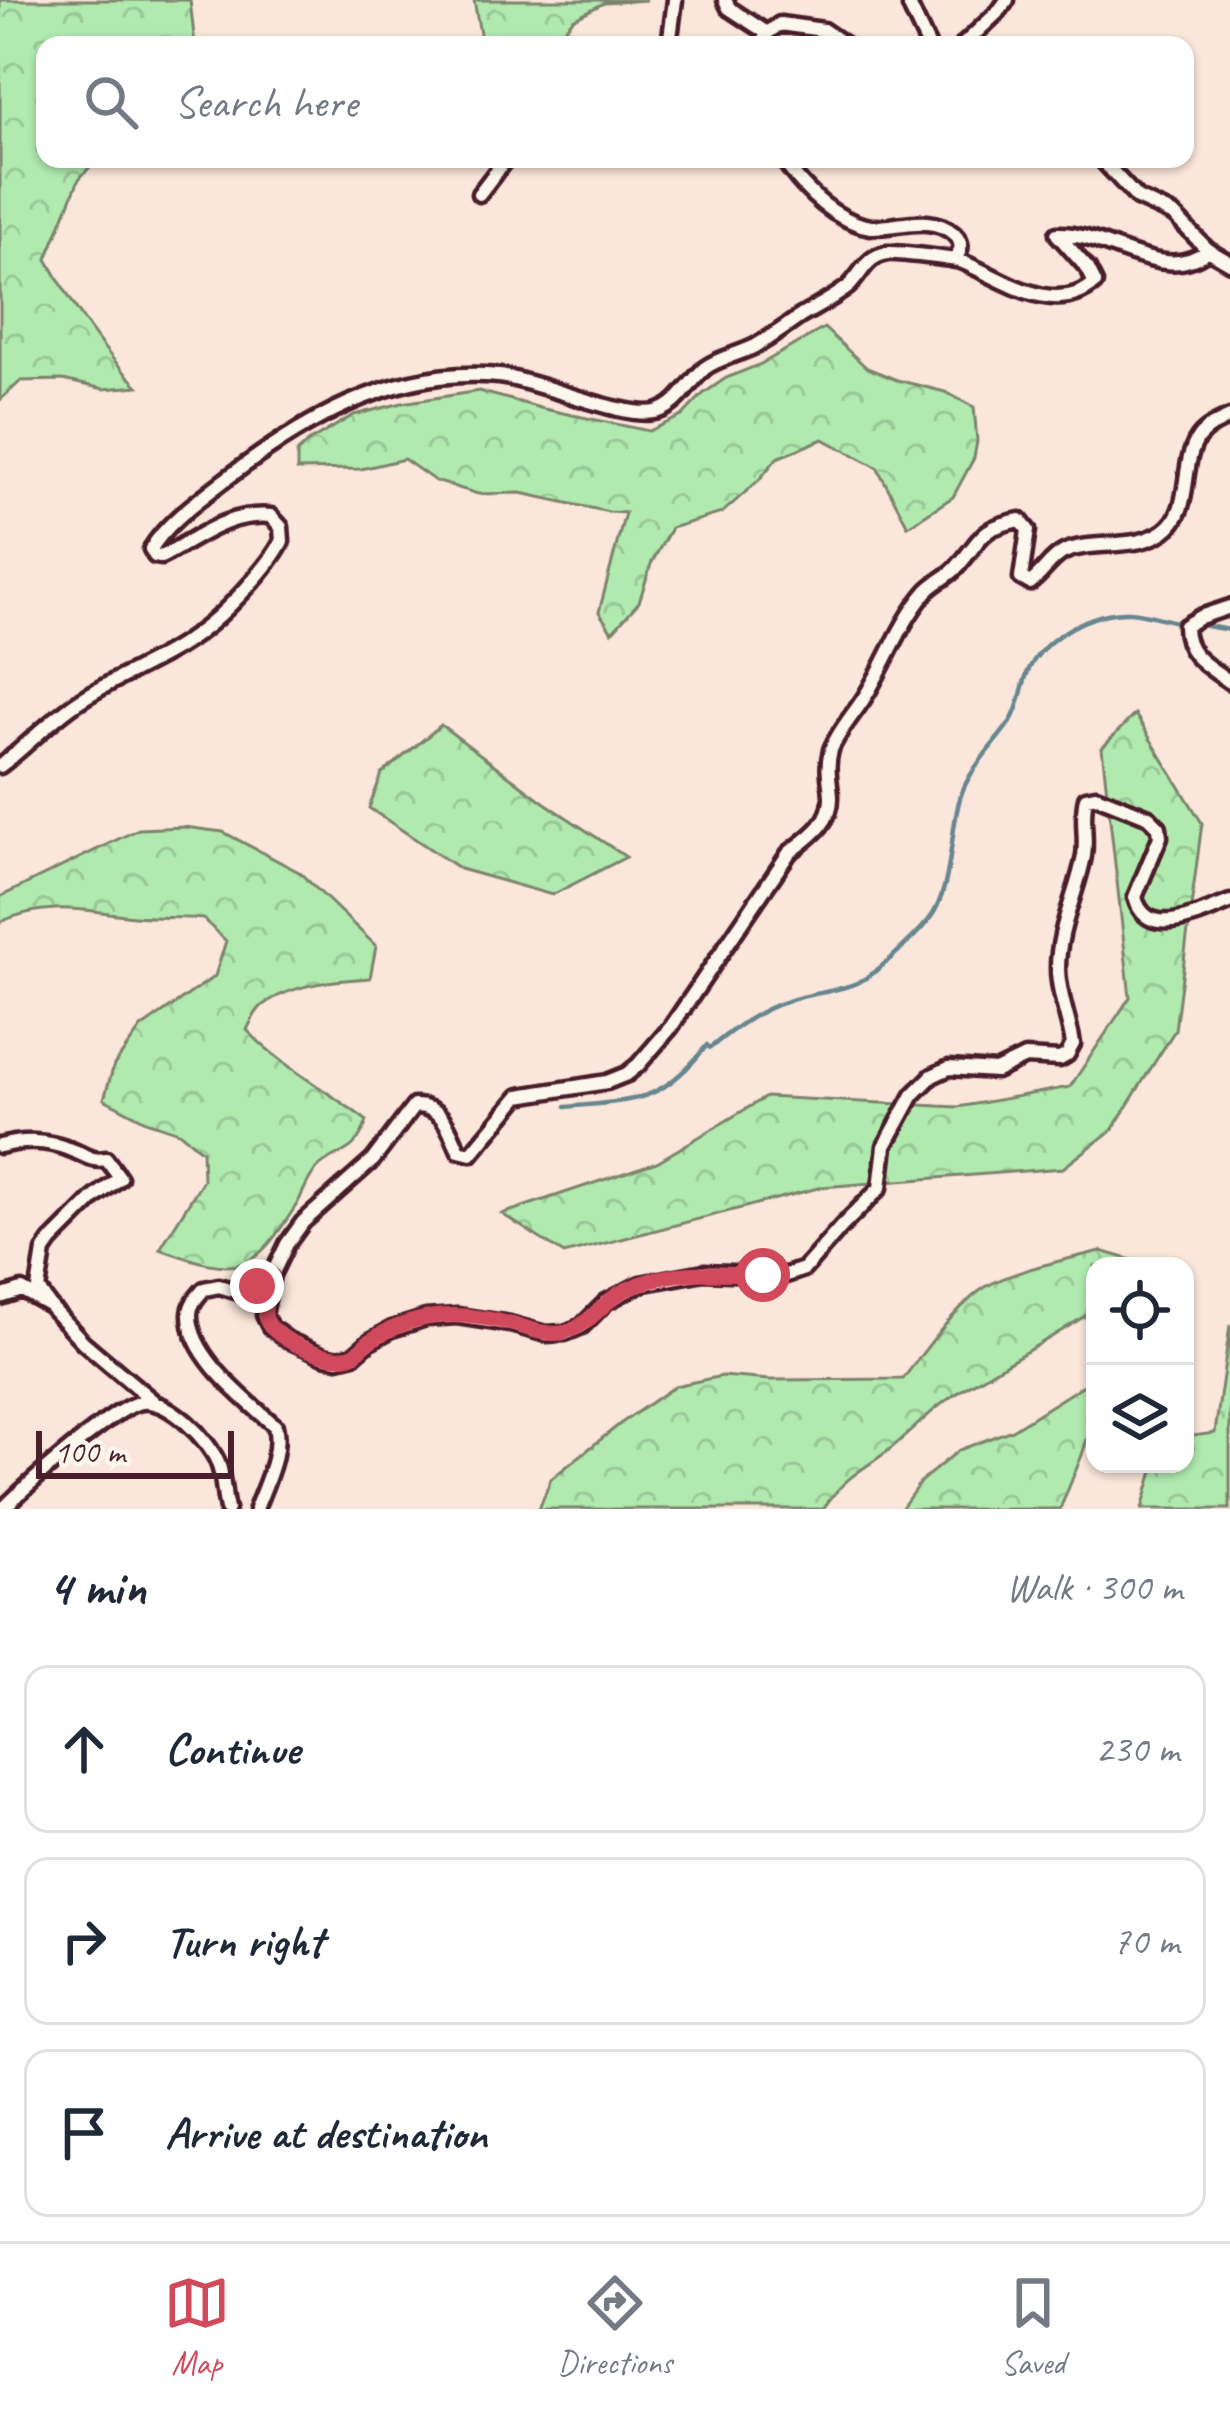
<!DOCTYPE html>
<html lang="en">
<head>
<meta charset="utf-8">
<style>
  :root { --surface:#fff; --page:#f6f6f7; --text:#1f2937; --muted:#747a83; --line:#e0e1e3; --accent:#d1495b }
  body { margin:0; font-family:Caveat,sans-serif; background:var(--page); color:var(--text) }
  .controls { position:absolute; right:36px; bottom:36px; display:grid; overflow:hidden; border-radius:24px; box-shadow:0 3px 9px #0004 }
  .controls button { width:108px; height:108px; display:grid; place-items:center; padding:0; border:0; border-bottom:3px solid var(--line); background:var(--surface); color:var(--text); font:60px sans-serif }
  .scale { position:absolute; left:36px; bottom:30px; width:198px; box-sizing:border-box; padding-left:12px; border:6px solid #4a1f2b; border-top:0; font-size:33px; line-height:42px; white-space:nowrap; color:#4a1f2b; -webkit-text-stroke:9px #fbf7ec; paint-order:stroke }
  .stop { position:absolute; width:36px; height:36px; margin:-27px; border:9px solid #d1495b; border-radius:50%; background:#fff }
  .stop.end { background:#d1495b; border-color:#fff; box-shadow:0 3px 12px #0008 }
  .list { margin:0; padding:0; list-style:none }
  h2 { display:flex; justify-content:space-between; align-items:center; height:156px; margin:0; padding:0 48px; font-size:51px }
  h2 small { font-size:39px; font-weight:400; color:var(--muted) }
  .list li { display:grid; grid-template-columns:78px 1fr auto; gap:36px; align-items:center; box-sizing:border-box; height:168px; margin:0 24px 24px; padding:0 24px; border:3px solid var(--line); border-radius:24px }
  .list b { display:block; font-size:45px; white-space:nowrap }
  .list em { font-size:39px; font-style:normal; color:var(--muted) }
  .icon { flex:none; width:66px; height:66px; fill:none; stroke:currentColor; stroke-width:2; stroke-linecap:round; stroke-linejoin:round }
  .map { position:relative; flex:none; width:1230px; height:1509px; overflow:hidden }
  .search { position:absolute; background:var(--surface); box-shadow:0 3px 9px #0004; left:36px; right:36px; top:36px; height:132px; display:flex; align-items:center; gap:30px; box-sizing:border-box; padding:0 42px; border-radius:24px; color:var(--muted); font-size:45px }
  .sheet { height:732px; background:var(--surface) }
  nav { display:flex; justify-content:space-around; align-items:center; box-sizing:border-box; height:168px; border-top:3px solid var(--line); background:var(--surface); font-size:33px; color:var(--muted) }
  nav a { display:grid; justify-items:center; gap:6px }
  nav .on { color:var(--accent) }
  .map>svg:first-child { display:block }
  .forest { fill:url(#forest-crowns); stroke:#7d846d; stroke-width:3 }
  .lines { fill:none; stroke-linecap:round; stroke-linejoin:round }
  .stream { stroke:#678690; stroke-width:4.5 }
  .street-casing { stroke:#4a1f2b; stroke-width:21 }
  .street { stroke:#fbf7ec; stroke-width:12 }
  .route { stroke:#d1495b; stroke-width:15 }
</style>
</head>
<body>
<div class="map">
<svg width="1230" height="1509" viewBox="0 0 1230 1509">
  <defs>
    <pattern id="forest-crowns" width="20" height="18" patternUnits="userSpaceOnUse" patternTransform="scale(3)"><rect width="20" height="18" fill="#b0eaaf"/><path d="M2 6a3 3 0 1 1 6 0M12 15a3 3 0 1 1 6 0" fill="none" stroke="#99c897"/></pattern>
  </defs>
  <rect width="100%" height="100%" fill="#fae6da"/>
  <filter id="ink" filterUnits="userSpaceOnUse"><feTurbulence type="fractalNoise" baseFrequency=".00833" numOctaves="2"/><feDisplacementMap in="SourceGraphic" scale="24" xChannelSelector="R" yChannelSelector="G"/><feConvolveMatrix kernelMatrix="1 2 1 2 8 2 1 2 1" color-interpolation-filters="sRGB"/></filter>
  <g filter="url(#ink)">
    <!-- forest -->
    <path class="forest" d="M0,0H190L195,45H45V159H97L79,179L47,259C73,306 100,349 138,386L104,389L63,380L21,381L0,400Z
      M474,0H647L604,3L573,19L551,45H482Z
      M824,328L867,368L897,380L945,392L974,407L977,441L974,458L953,497L908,526L877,467L823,439L777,458L759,480L722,513L671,528L651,564L639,602L612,632L599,612L625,513L609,512L521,493L478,494L435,481L404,459L361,469L297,470V453L308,442L354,415L402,403L479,391L544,409L649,431L682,416L703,394L726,378L761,364Z
      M1135,714L1202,823L1175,1030L1112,1130L1063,1168L822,1187L564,1254L502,1214L657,1162L766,1097L958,1107L1070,1087L1130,997L1102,748Z
      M441,725L545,803L626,857L552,895L460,869L369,808L382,774Z
      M184,827L223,832L299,872L376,946L370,978C336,980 292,984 263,1005C255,1011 251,1022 247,1030C282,1067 327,1090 367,1121C354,1159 336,1148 315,1171C307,1180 303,1194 297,1204C251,1276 240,1277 160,1249L203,1180L202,1151L179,1132L146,1121L104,1099L114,1065L141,1028L215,976L226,941L203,919C180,917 157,918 134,916C85,911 48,900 0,922V897L139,829Z
      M1101,1251L1139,1262L1136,1266H1095V1309C1048,1342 997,1366 950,1398C927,1413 908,1436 885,1453C855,1475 845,1477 823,1509H539L551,1479L620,1424L675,1386L722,1376L770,1380L903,1379C926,1349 948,1317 977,1293C1002,1272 1069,1259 1101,1251Z
      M1230,1325V1509H1142L1155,1464H1185V1437L1215,1433Z
      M1095,1378V1414L1082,1455L1060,1509H901L921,1481L959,1450L1012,1430Z"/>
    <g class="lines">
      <!-- stream -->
      <path class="stream" d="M1194,624L1230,630
        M566,1107C636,1100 661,1104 707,1045L710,1048C733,1029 758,1010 788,1001C810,993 838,992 859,982C877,973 915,937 928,921C953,891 949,835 960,798C969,769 994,745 1011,721C1021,705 1021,686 1029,669C1045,636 1093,611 1129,612C1147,613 1164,620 1183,623"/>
      <defs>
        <path id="street" d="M725,0L729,8L767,33
          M911,0L910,7L928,45
          M669,45L675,0
          M762,45L767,33L780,24L823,30L845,45
          M963,45L999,11L1007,0
          M783,159C799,184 825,211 853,222C860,225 863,226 871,227C898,228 931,213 954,234C963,243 962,249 955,259
          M1101,159L1137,198L1174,215L1208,250L1230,263
          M479,194L506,159
          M1230,417C1219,422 1207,427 1199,437C1179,464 1194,510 1164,531C1136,551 1094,539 1064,552C1050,559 1043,574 1030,583L1021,578L1028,530L1020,520C977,528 982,540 956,568C948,577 935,582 927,591C900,622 887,661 866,695C855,713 838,731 831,750C826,768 830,779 831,796C832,824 808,838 789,853L671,1027L638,1065L627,1074L607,1082L519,1096L471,1154L459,1151C449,1128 443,1106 414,1106L373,1160L303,1222L287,1244L272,1275L264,1315L270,1327L288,1340L324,1356L338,1359L354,1355L370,1341L392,1329L426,1318L457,1316L510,1324L546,1334L565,1333L582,1326L606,1302L640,1284L704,1272L786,1275L804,1269L842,1226L880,1188L885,1146L913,1095L932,1076L949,1068L996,1071L1025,1057L1060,1059L1067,1055L1073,1044C1069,1018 1058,994 1058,968C1058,929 1077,893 1084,856C1087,836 1081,817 1086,798L1096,796L1149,817L1159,827L1160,837L1135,897C1146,942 1201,913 1230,902
          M1230,607L1200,617L1185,626C1185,656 1208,666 1230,682
          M0,766C27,746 50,720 79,701C118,675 165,660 201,631C225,613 269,567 282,541L281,527L271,516C227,512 198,538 161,557L155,556L151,549C166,524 194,504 217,486C297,424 392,365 499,376C537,380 630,422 659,411C680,404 689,382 705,368C718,358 740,354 755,346C771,338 786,326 801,316C816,307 834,298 848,287C862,274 866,256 888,253C897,252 954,259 960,261C1001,277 1053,319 1095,283L1088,269L1057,234C1106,232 1164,286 1208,250
          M0,1146C24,1140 45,1140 69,1149C84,1154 90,1162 106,1159L120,1178L94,1198L51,1241L44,1251L38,1289L49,1305
          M0,1297L22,1290L49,1305L83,1342L154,1402
          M3,1509C25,1487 116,1405 142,1402C169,1399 209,1440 218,1463C224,1478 223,1494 227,1509
          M256,1509C265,1484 282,1453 275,1426C247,1400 189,1357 190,1314C190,1304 198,1296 204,1289L219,1286L245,1294L271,1275"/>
      </defs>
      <!-- street casing -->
      <use href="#street" class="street-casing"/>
      <!-- street -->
      <use href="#street" class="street"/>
    </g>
  </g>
  <g class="lines" filter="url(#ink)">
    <!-- route -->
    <path class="route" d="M257,1286L272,1275C269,1288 262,1307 266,1319C273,1340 334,1365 353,1355C356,1354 365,1345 367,1343C383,1331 406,1322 426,1318C454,1312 489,1318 516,1325C531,1329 545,1335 561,1333C586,1329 599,1306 620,1293C664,1268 715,1272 763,1275"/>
  </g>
</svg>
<div class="controls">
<button><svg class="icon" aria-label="locate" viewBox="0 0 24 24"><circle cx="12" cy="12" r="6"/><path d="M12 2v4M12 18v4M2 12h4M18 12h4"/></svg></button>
<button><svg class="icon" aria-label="layers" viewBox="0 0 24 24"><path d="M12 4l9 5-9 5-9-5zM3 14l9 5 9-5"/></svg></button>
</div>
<div class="scale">100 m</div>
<div class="stop" style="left:763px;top:1275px"></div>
<div class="stop end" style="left:257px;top:1286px"></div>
<div class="search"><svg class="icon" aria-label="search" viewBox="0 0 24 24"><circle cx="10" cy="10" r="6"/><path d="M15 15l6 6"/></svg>Search here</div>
</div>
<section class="sheet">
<h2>4 min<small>Walk · 300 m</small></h2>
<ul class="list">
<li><svg class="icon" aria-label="ahead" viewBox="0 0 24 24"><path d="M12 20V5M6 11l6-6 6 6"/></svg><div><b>Continue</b></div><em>230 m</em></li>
<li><svg class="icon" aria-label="right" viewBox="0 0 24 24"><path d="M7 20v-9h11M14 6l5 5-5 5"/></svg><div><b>Turn right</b></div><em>70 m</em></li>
<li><svg class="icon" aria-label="arrive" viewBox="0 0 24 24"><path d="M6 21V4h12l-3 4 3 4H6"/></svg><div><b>Arrive at destination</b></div></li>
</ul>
</section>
<nav>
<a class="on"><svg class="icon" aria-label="map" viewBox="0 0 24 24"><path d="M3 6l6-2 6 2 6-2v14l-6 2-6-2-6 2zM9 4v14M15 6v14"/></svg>Map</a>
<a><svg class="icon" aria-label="directions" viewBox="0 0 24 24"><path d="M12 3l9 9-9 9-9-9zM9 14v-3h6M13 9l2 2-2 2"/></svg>Directions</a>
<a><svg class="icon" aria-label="saved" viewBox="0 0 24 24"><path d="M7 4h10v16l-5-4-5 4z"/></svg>Saved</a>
</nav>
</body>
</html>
